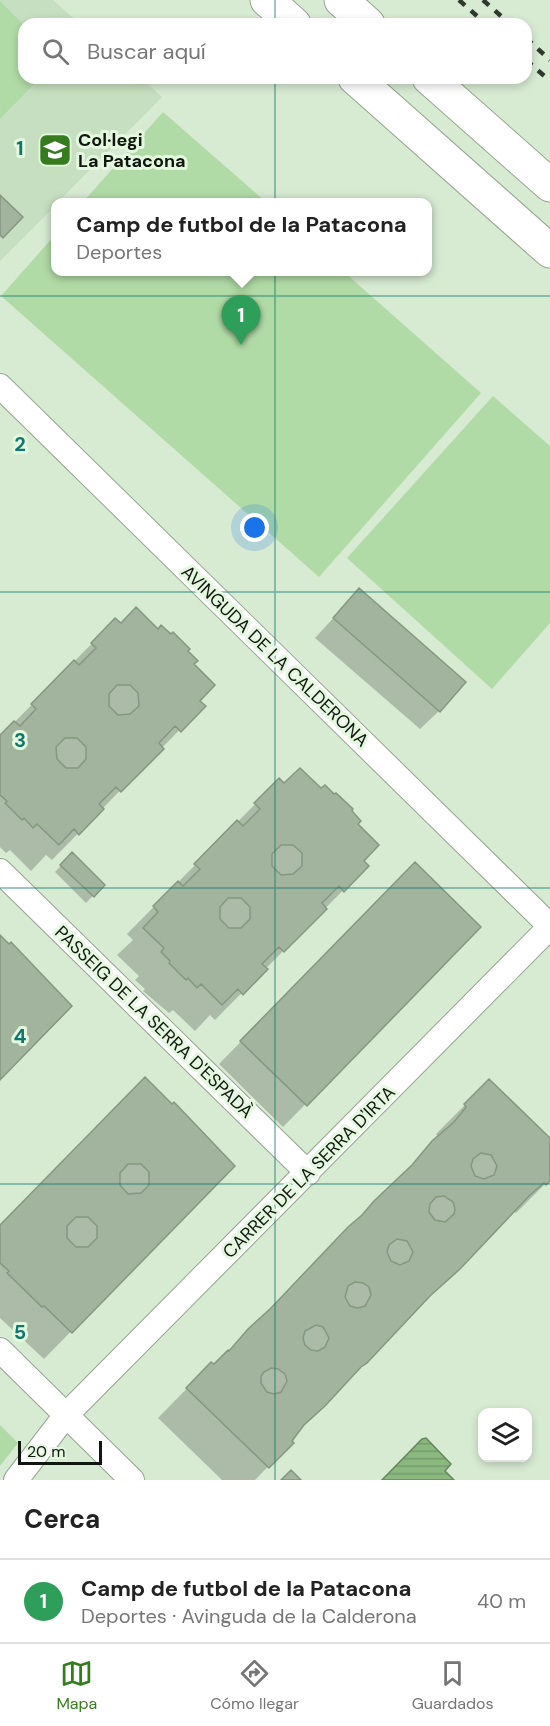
<!DOCTYPE html>
<html lang="es">
<head>
<meta charset="utf-8">
<style>
  :root { --surface:#fff; --page:#f2f2f2; --text:#222; --muted:#767676; --line:#e0e0e0; --accent:#367c1f }
  body { margin:0; font-family:"DM Sans",sans-serif; background:var(--page); color:var(--text) }
  .controls { position:absolute; right:18px; bottom:18px; display:grid; overflow:hidden; border-radius:12px; box-shadow:0 3px 9px #0003 }
  .controls button { width:54px; height:54px; display:grid; place-items:center; padding:0; border:0; border-bottom:2px solid var(--line); background:var(--surface); color:var(--text); font:30px sans-serif }
  .scale { position:absolute; left:18px; bottom:15px; width:84px; box-sizing:border-box; padding-left:6px; border:3px solid #10170f; border-top:0; font-size:16px; line-height:21px; white-space:nowrap; color:#10170f; -webkit-text-stroke:4px #e4f7df; paint-order:stroke }
  .you { position:absolute; left:255px; top:528px; width:21px; height:21px; margin:-15px; border:4px solid #fff; border-radius:50%; background:#1a73e8; box-shadow:0 0 0 9px #1a73e833 }
  .badge { display:grid; place-items:center; width:39px; height:39px; border-radius:50%; background:var(--accent); color:#fff; font-size:20px; font-weight:700 }
  .pin { position:absolute; translate:-50% -50px; filter:drop-shadow(0 2px 3px #0008) }
  .pin::after { content:''; position:absolute; top:32px; width:21px; height:18px; background:inherit; clip-path:polygon(0 0,100% 0,50% 100%) }
  .popup { position:absolute; left:51px; top:198px; width:381px; height:78px; box-sizing:border-box; display:grid; place-content:center; border-radius:12px; background:var(--surface); filter:drop-shadow(0 2px 4px #0005); font-size:20px; white-space:nowrap; color:var(--muted) }
  .popup b { font-size:22px; color:var(--text) }
  .popup::after { content:''; position:absolute; left:50%; top:100%; margin-left:-12px; border:12px solid transparent; border-top-color:var(--surface) }
  .list { margin:0; padding:0; list-style:none }
  h2 { display:flex; justify-content:space-between; align-items:center; height:78px; margin:0; padding:0 24px; font-size:26px }
  h2 small { font-size:20px; font-weight:400; color:var(--muted) }
  .list li { display:grid; grid-template-columns:39px 1fr auto; gap:18px; align-items:center; box-sizing:border-box; height:84px; padding:0 24px; border-top:2px solid var(--line) }
  .list b { display:block; font-size:22px; white-space:nowrap }
  .list p { margin:0; font-size:20px; white-space:nowrap; color:var(--muted) }
  .list em { font-size:20px; font-style:normal; color:var(--muted) }
  .icon { flex:none; width:33px; height:33px; fill:none; stroke:currentColor; stroke-width:2; stroke-linecap:round; stroke-linejoin:round }
  .map { position:relative; flex:none; width:550px; height:1480px; overflow:hidden }
  .search { position:absolute; background:var(--surface); box-shadow:0 3px 9px #0003; left:18px; right:18px; top:18px; height:66px; display:flex; align-items:center; gap:15px; box-sizing:border-box; padding:0 21px; border-radius:18px; color:var(--muted); font-size:22px }
  .sheet { height:162px; background:var(--surface) }
  nav { display:flex; justify-content:space-around; align-items:center; box-sizing:border-box; height:84px; border-top:2px solid var(--line); background:var(--surface); font-size:16px; color:var(--muted) }
  nav a { display:grid; justify-items:center; gap:3px }
  nav .on { color:var(--accent) }
  .map>svg:first-child { display:block }
  .built { fill:#c7dfc1 }
  .park { fill:#b1dba6 }
  .water { fill:url(#water-rules); stroke:#65885d; stroke-width:1.5 }
  .shadow { fill:#0003 }
  .building { fill:#a2b49d; stroke:#869781; stroke-width:1.5; fill-rule:evenodd }
  .lines { fill:none; stroke-linecap:round; stroke-linejoin:round }
  .street-casing { stroke:#94a68f; stroke-width:26 }
  .secondary-casing { stroke:#94a68f; stroke-width:35 }
  .street { stroke:#fff; stroke-width:24 }
  .secondary { stroke:#fff; stroke-width:33 }
  .rail { stroke:#30392e; stroke-width:4.5; stroke-dasharray:8 8; stroke-linecap:butt }
  .grid { fill:none; stroke:#0f766e; stroke-width:1.5; stroke-opacity:0.55 }
  .labels { text-anchor:middle; stroke-width:6; stroke-linejoin:round; paint-order:stroke }
  .poi-label { font-size:18px; font-weight:bold; fill:#10170f; stroke:#e4f7df; text-anchor:start }
  .street-label { font-size:18px; fill:#10170f; stroke:#e4f7df }
  .grid-label { font-size:20px; text-anchor:middle; font-weight:bold; fill:#0f766e; stroke:#e4f7df; stroke-width:6; stroke-linejoin:round; paint-order:stroke }
</style>
</head>
<body>
<div class="map">
<svg width="550" height="1480" viewBox="0 0 550 1480">
  <defs>
    <pattern id="water-rules" width="6" height="5" patternUnits="userSpaceOnUse" patternTransform="scale(1.5)"><rect width="6" height="5" fill="#8ab87e"/><path d="M0 2.5h6" fill="none" stroke="#769d6c"/></pattern>
  </defs>
  <rect width="100%" height="100%" fill="#d7ead2"/>
  <!-- built -->
  <path class="built" d="M0,0H53L80,24H24V78H141L162,97L58,202H55V206L0,261Z"/>
  <!-- park -->
  <path class="park" d="M0,1L24,25V78H40L0,119Z
    M163,112L266,202H83Z
    M55,235V272H344L481,393L319,577L1,296Z
    M493,396L550,446V623L492,689L347,558Z
    M0,1425L18,1443L0,1466Z"/>
  <!-- water -->
  <path class="water" d="M426,1438L451,1464L445,1471L454,1480H382L422,1439Z"/>
  <!-- shadow -->
  <path class="shadow" d="M359,590L439,711L420,729L315,638Z
    M115,620L121,625L158,631L186,651L192,664L198,701L203,706L52,860L46,855L31,871L10,850L6,853L0,847V737Z
    M279,780L355,824L361,861L367,866L215,1020L210,1015L195,1031L173,1010L169,1013L143,991L145,989L135,980L139,976L117,955L133,940L127,934Z
    M72,854L103,885L86,903L55,872Z
    M415,864L479,927L283,1127L219,1064Z
    M145,1080L233,1166L44,1359L0,1318V1227Z
    M489,1081L550,1140V1179L516,1213L514,1211L413,1313L294,1435L289,1441L291,1443L255,1480H222L158,1418L211,1364L214,1366L261,1320L319,1258L427,1151L438,1137L436,1134Z"/>
  <!-- building -->
  <path class="building" d="M0,195L23,217L3,238L0,235Z
    M359,588L466,682L440,712L333,618Z
    M136,607L158,629L161,625L171,634L173,632L190,649L188,651L198,661L194,664L215,685L200,701L206,706L181,732L175,726L159,743L164,749L121,792L116,787L99,804L104,809L79,835L74,829L59,845L37,824L33,828L24,818L22,820L5,803L7,801L0,795V735L14,721L20,726L36,709L31,704L74,660L79,665L96,648L91,643L115,618L121,623ZM117,685H130L138,693L139,706L130,714L118,715L109,706V694ZM65,738H77L86,747V759L78,768H66L57,759L56,747Z
    M300,768L321,788L325,785L334,794L336,793L353,809L352,811L361,821L358,824L379,845L364,861L369,866L344,892L339,886L322,903L327,909L284,952L279,947L262,964L268,969L243,995L238,989L222,1005L201,984L197,988L188,978L186,980L169,963L170,961L161,952L164,948L143,928L158,912L153,906L178,881L183,886L200,869L194,864L237,820L243,826L260,809L254,803L279,778L284,783ZM281,845H293L302,853V866L293,874L281,875L272,866V854ZM228,898H241L250,907V919L241,928H229L220,919V907Z
    M72,852L105,885L94,897L60,865Z
    M415,862L481,927L307,1106L240,1041Z
    M0,935L9,944L11,942L72,1006L0,1080Z
    M145,1077L172,1104L174,1102L235,1166L72,1333L44,1306L42,1307L7,1273L9,1271L0,1263V1225ZM128,1164H141L149,1172V1185L141,1193L128,1194L120,1185V1173ZM76,1217H88L97,1226V1238L88,1247H76L67,1238V1226Z
    M489,1079L550,1138V1181L546,1185L544,1183L529,1196L460,1269L430,1296L367,1363L361,1367L325,1406L304,1425L292,1441L294,1443L269,1468L186,1388L211,1362L214,1364L228,1350L229,1351L248,1329L271,1308L348,1227L362,1215L374,1201L412,1165L432,1141L454,1122L466,1107L464,1104ZM481,1153L491,1155L497,1166L494,1175L484,1179L475,1176L471,1166L473,1159ZM444,1196L453,1202L455,1209L454,1214L445,1222L435,1220L429,1212L430,1204L436,1197ZM397,1239L407,1241L413,1252L409,1261L400,1265L391,1261L387,1252L389,1245ZM355,1282L363,1283L369,1287L371,1295L365,1306L358,1308L350,1306L345,1297L348,1286ZM316,1325L323,1327L329,1338L325,1347L318,1351L311,1350L305,1345L303,1338L305,1331ZM271,1368L278,1369L285,1374L287,1381L281,1392L274,1394L267,1392L261,1383V1376L264,1372Z
    M291,1470L301,1480H281Z"/>
  <g class="lines">
    <defs>
      <path id="street" d="M0,386L550,926
        M0,871L308,1173
        M0,1350L132,1480
        M16,1480L66,1415L550,927"/>
      <path id="secondary" d="M267,0L294,24
        M341,0L368,24
        M355,78L550,251
        M429,78L550,185"/>
    </defs>
    <!-- street casing -->
    <use href="#street" class="street-casing"/>
    <!-- secondary casing -->
    <use href="#secondary" class="secondary-casing"/>
    <!-- street -->
    <use href="#street" class="street"/>
    <!-- secondary -->
    <use href="#secondary" class="secondary"/>
    <!-- rail -->
    <path class="rail" d="M459,0L486,24
      M483,0L510,24
      M526,38L550,60
      M526,60L550,81"/>
  </g>
  <!-- grid -->
  <path class="grid" d="M275,0V24M275,78V1480M0,296H550M0,592H550M0,888H550M0,1184H550"/>
  <!-- icons -->
  <defs>
    <symbol id="school-square" viewBox="-11 -11 22 22"><rect x="-9" y="-9" width="18" height="18" rx="4" fill="#367c1f" stroke="#e4f7df"/><path d="M0-5L7-2L0 1L-7-2ZM-4 1L0 2.5L4 1V4Q0 6-4 4Z" fill="#fff"/></symbol>
  </defs>
  <g fill-rule="evenodd">
    <use href="#school-square" x="36" y="131" width="38" height="38"/>
  </g>
  <g class="labels">
    <!-- poi labels -->
    <g class="poi-label">
      <text x="78" y="146">Col·legi<tspan x="78" dy="21">La Patacona</tspan></text>
    </g>
    <!-- street labels -->
    <g class="street-label">
      <text transform="translate(275 656) rotate(44)" y="6">AVINGUDA DE LA CALDERONA</text>
      <text transform="translate(154 1022) rotate(44)" y="6">PASSEIG DE LA SERRA D'ESPADÀ</text>
      <text transform="translate(309 1172) rotate(-45)" y="6">CARRER DE LA SERRA D'IRTA</text>
    </g>
  </g>
  <g class="grid-label">
    <text x="20" y="155">1</text>
    <text x="20" y="451">2</text>
    <text x="20" y="747">3</text>
    <text x="20" y="1043">4</text>
    <text x="20" y="1339">5</text>
  </g>
</svg>
<div class="controls">
<button><svg class="icon" aria-label="layers" viewBox="0 0 24 24"><path d="M12 4l9 5-9 5-9-5zM3 14l9 5 9-5"/></svg></button>
</div>
<div class="scale">20 m</div>
<div class="you"></div>
<div class="pin badge" style="left:241px;top:345px;background:#2e9e5b">1</div>
<div class="popup"><b>Camp de futbol de la Patacona</b>Deportes</div>
<div class="search"><svg class="icon" aria-label="search" viewBox="0 0 24 24"><circle cx="10" cy="10" r="6"/><path d="M15 15l6 6"/></svg>Buscar aquí</div>
</div>
<section class="sheet">
<h2>Cerca<small></small></h2>
<ul class="list">
<li><span class="badge" style="background:#2e9e5b">1</span><div><b>Camp de futbol de la Patacona</b><p>Deportes · Avinguda de la Calderona</p></div><em>40 m</em></li>
</ul>
</section>
<nav>
<a class="on"><svg class="icon" aria-label="map" viewBox="0 0 24 24"><path d="M3 6l6-2 6 2 6-2v14l-6 2-6-2-6 2zM9 4v14M15 6v14"/></svg>Mapa</a>
<a><svg class="icon" aria-label="directions" viewBox="0 0 24 24"><path d="M12 3l9 9-9 9-9-9zM9 14v-3h6M13 9l2 2-2 2"/></svg>Cómo llegar</a>
<a><svg class="icon" aria-label="saved" viewBox="0 0 24 24"><path d="M7 4h10v16l-5-4-5 4z"/></svg>Guardados</a>
</nav>
</body>
</html>
